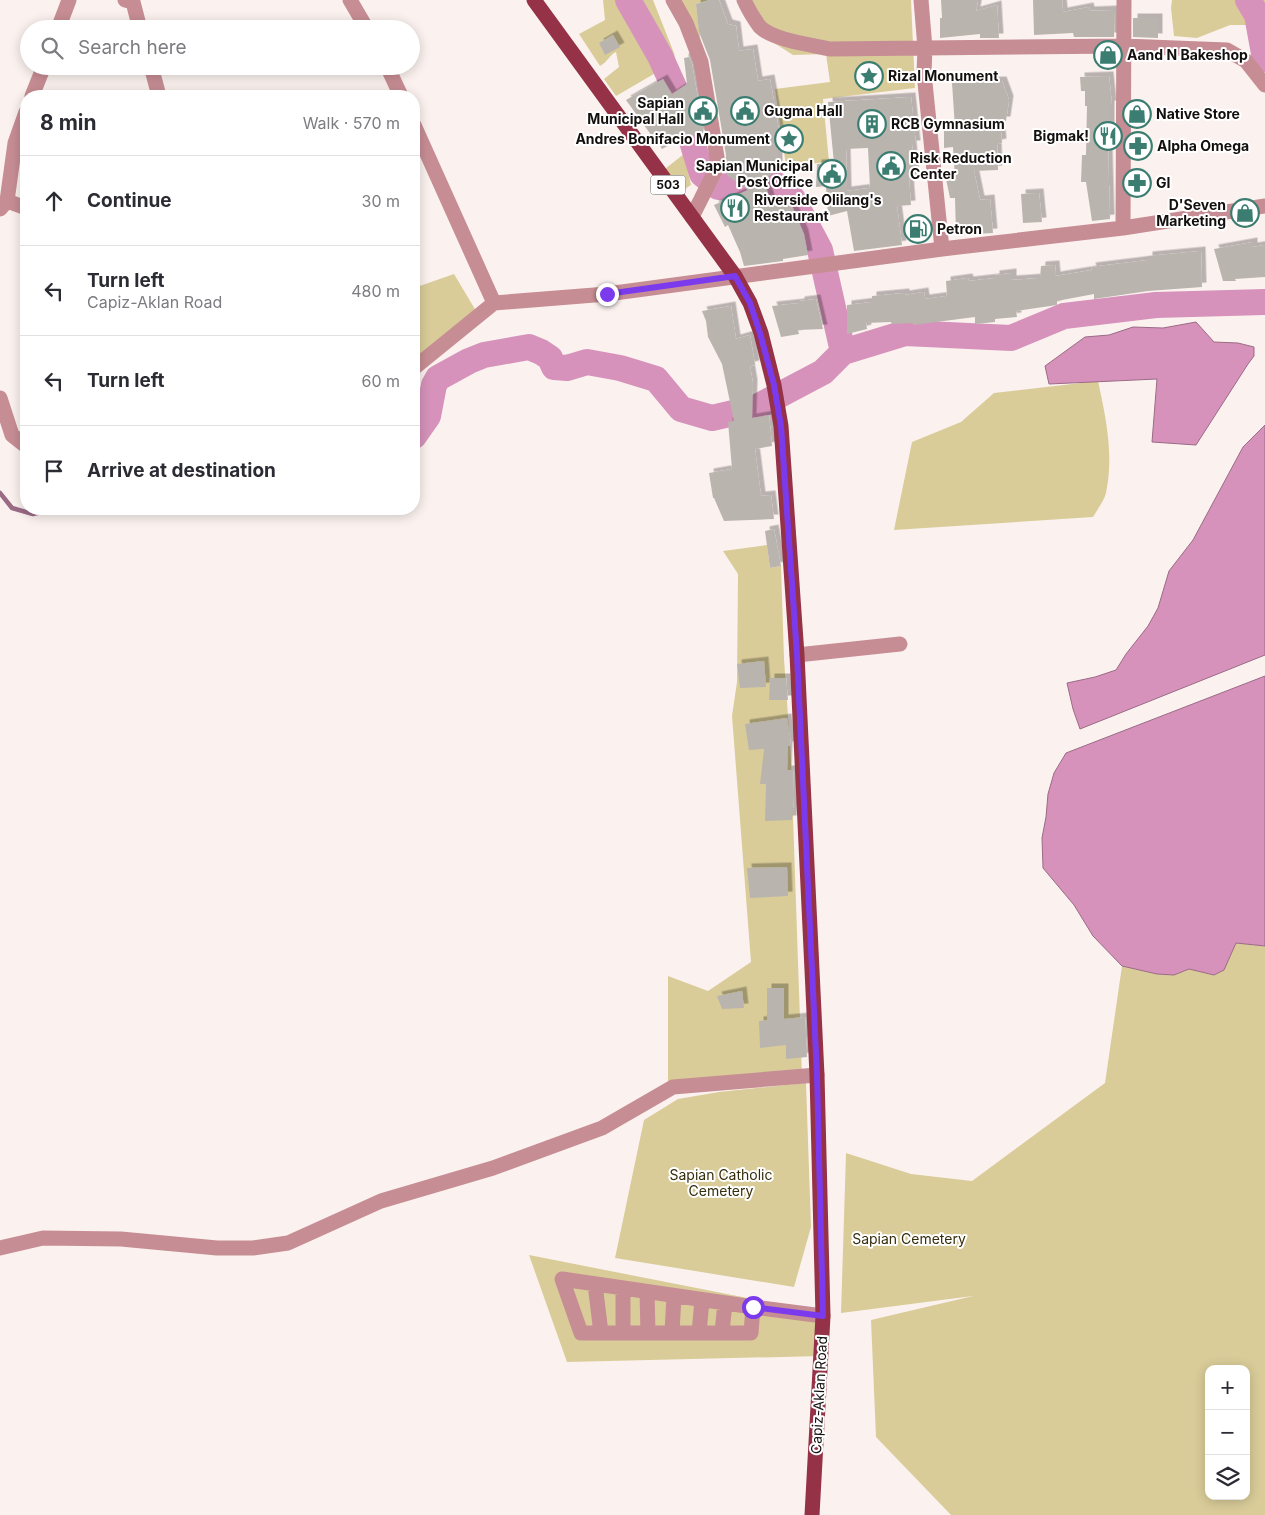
<!DOCTYPE html>
<html lang="en">
<head>
<meta charset="utf-8">
<style>
  :root { --surface:#fff; --page:#f2f2f3; --text:#2b2b33; --muted:#7c7c81; --line:#e1e1e2 }
  body { margin:0; font-family:Inter,sans-serif; background:var(--page); color:var(--text) }
  .controls { position:absolute; right:15px; bottom:15px; display:grid; overflow:hidden; border-radius:10px; box-shadow:0 2px 12px #0003 }
  .controls button { width:45px; height:45px; display:grid; place-items:center; padding:0; border:0; border-bottom:1px solid var(--line); background:var(--surface); color:var(--text); font:25px sans-serif }
  .stop { position:absolute; width:15px; height:15px; margin:-11px; border:4px solid #7c3aed; border-radius:50%; background:#fff }
  .stop.end { background:#7c3aed; border-color:#fff; box-shadow:0 1px 5px #0008 }
  .list { margin:0; padding:0; list-style:none }
  h2 { display:flex; justify-content:space-between; align-items:center; height:65px; margin:0; padding:0 20px; font-size:21px }
  h2 small { font-size:16px; font-weight:400; color:var(--muted) }
  .list li { display:grid; grid-template-columns:32px 1fr auto; gap:15px; align-items:center; box-sizing:border-box; height:90px; padding:0 20px; border-top:1px solid var(--line) }
  .list b { display:block; font-size:19px; white-space:nowrap }
  .list p { margin:0; font-size:16px; white-space:nowrap; color:var(--muted) }
  .list em { font-size:16px; font-style:normal; color:var(--muted) }
  .icon { flex:none; width:28px; height:28px; fill:none; stroke:currentColor; stroke-width:2; stroke-linecap:round; stroke-linejoin:round }
  .map { position:relative; flex:none; width:1265px; height:1515px; overflow:hidden }
  .search { position:absolute; background:var(--surface); box-shadow:0 2px 12px #0003; left:20px; top:20px; width:400px; height:55px; display:flex; align-items:center; gap:12px; box-sizing:border-box; padding:0 18px; border-radius:28px; color:var(--muted); font-size:19px }
  .panel { position:absolute; background:var(--surface); box-shadow:0 2px 12px #0003; left:20px; top:90px; width:400px; height:425px; border-radius:20px }
  .map>svg:first-child { display:block }
  .green { fill:#d9cc99; fill-rule:evenodd }
  .water { fill:#d692ba; stroke:#9b6b86 }
  .lines { fill:none; stroke-linecap:round; stroke-linejoin:round }
  .stream { stroke:#9b6b86; stroke-width:4.5 }
  .river { stroke:#d692ba; stroke-width:26 }
  .building { fill:#bab4ae; fill-rule:evenodd; filter:url(#shadow) }
  .street { stroke:#c78d94; stroke-width:15 }
  .primary { stroke:#953247; stroke-width:15 }
  .route { stroke:#7c3aed; stroke-width:6 }
  .labels { text-anchor:middle; stroke-width:4; stroke-linejoin:round; paint-order:stroke }
  .shield { fill:#fff; stroke:#595756; stroke-width:1 }
  .shield-label { font-size:12px; font-weight:bold; fill:#120f0e }
  .poi-label { font-size:14px; font-weight:bold; fill:#120f0e; stroke:#fff; text-anchor:start }
  .park-label { font-size:14px; fill:#352d0b; stroke:#fff }
  .street-label { font-size:14px; fill:#120f0e; stroke:#fff }
</style>
</head>
<body>
<div class="map">
<svg width="1265" height="1515" viewBox="0 0 1265 1515">
  <defs>
    <filter id="shadow"><feDropShadow dx="4.5" dy="-4.5" stdDeviation="0" flood-color="#0004"/></filter>
  </defs>
  <rect width="100%" height="100%" fill="#fbf2ef"/>
  <!-- green -->
  <path class="green" d="M603,0H653L674,53L682,89L669,86L659,71L616,96L604,79L619,67L616,52C609,55 608,62 600,66L579,34L605,20Z
    M672,0H710L696,4L701,44Z
    M744,0H911L915,88L823,99L829,162L786,166L775,89L830,82L826,54L793,55L752,29Z
    M1172,0H1265V60L1259,57L1247,25H1230L1197,38L1174,36L1171,8Z
    M684,154L691,185L679,193L661,172Z
    M454,274L482,321L414,373V288Z
    M1098,381C1106,418 1114,455 1106,493C1104,501 1097,510 1093,517L894,530L912,442L961,422L994,393Z
    M767,545L770,568L781,566L784,659L791,759L802,1077L668,1089V976L708,991L751,962L732,716L737,682L738,574L723,551Z
    M1236,943L1265,946V1515H951L876,1437L871,1320L973,1296L841,1313L846,1153L911,1174L972,1181L1105,1083L1122,966L1157,974L1174,975L1189,969L1214,975L1224,970ZM1209,1369H1246V1496H1209Z
    M806,1083L811,1227L794,1287L615,1258L644,1120L678,1099L719,1092Z
    M529,1255L823,1313L821,1356L567,1362Z"/>
  <!-- water -->
  <path class="water" d="M1196,322L1214,342L1238,343L1254,347V356L1248,364L1196,445L1152,442L1157,379L1049,384L1045,366L1085,337L1109,335L1133,327L1163,328Z
    M1265,425V655L1080,729L1073,709L1067,683L1095,677L1116,670L1126,654L1148,626L1158,608L1169,571L1193,540L1243,447Z
    M1265,676V946L1236,943L1224,970L1214,975L1189,969L1174,975L1157,974L1122,966L1093,936L1074,905L1043,868L1042,838L1046,817L1048,794L1054,773L1066,753Z"/>
  <g class="lines">
    <!-- stream -->
    <path class="stream" d="M0,493L12,508L33,514L53,509"/>
    <!-- river -->
    <path class="river" d="M628,0L660,56L678,96L702,174L718,187L753,184H775L793,199L820,250L843,352
      M1248,0L1257,15L1265,59
      M414,436L428,416L434,385L438,378L469,361L484,355L529,347L541,352L550,358L554,367L567,368L587,362L620,368L656,379L681,409L712,418L755,408L823,372L843,352L905,333L1011,338L1064,316L1156,305L1265,302"/>
  </g>
  <!-- building -->
  <path class="building" d="M710,0H719L728,24L736,26L739,51L753,49L758,81L770,79L782,148H778V169L764,181L772,205L789,199L804,234L808,255L783,259V261L744,266L740,252L728,225L725,227L714,205L748,190L728,176L725,172L726,155L710,60L699,32L696,4Z
    M941,0H978L976,11L997,5L999,38H980V34L940,38V18H942Z
    M1033,0H1062L1063,12L1089,7L1090,11L1115,10L1114,37H1074L1073,33L1034,35Z
    M1133,18H1158V38L1133,37Z
    M613,35L620,47L605,55L599,43Z
    M689,57L692,64L704,134L687,136L662,149L656,138L654,139L626,100L663,79L672,94L687,84L684,58Z
    M1109,76L1112,105H1110V149H1108L1110,219L1092,221L1086,182H1081L1082,155H1086L1087,106H1085V91H1081L1080,77Z
    M1002,81L1009,100L1006,121H1000L1002,143L997,144L998,170L974,171L980,200L990,199L993,233L956,235L955,198H950L946,179L955,178L953,147L944,148V130L955,128L952,83Z
    M911,97L916,145H912L915,179H909L911,205L897,206L902,245L854,251L847,211L828,216L826,186L816,187L817,164L834,163L828,102ZM868,148L870,188L847,191L846,149Z
    M1039,193L1042,222L1023,223L1021,194Z
    M1253,242V247L1265,245V277L1235,279L1236,281H1223L1214,249Z
    M1201,251L1202,287L1148,291L1094,299V294L1057,301V305L1016,311L1017,317L995,319V322L975,324V317L913,325V323L892,324L891,322L866,323L867,329L847,334V305L872,302V296L905,293V295L924,292L925,299L947,296L946,281L968,278L969,281L995,278V275L1012,273V280L1040,278L1041,266L1055,265L1056,276L1092,270L1091,267L1148,260V256Z
    M816,299L823,329L798,330L799,334L781,337L772,306L800,303V301Z
    M731,306L736,339L750,335L755,365L750,366L753,384L752,418L769,415L772,446L755,449L761,496L771,495L774,519L724,521L714,498H713L709,473L732,469L728,422L734,421L722,364L708,337L706,321L702,311Z
    M774,529L781,566L770,568L765,531Z
    M764,661L766,687L740,688L737,664Z
    M770,678H786L788,700H769Z
    M787,718L791,746H788L787,770H793L794,796L792,820L765,821L766,784H760L764,749L749,750L745,724Z
    M787,867L788,896L750,898L747,868Z
    M767,988H784V1019L805,1017L807,1057L786,1059V1045L760,1048L759,1021L767,1020Z
    M742,991L744,1008L722,1009L717,996Z"/>
  <g class="lines">
    <!-- street -->
    <path class="street" d="M125,0L133,2L140,29
      M350,0L367,29
      M673,0L686,23L701,62L717,157L716,169L692,217
      M744,0C748,9 754,19 760,27C773,40 812,45 830,49L1124,46L1227,50L1246,61L1265,85
      M921,0L925,48L924,73L942,249
      M58,29L69,0
      M151,66L159,96
      M387,66L401,96
      M32,96L44,66
      M414,125L494,303
      M7,201L15,143L26,112
      M0,209L7,201L26,208
      M1123,228L1124,0
      M414,368L494,303L607,294L942,249L1123,228L1265,206
      M0,398L12,435L26,446
      M797,655L900,644
      M0,1248L43,1238L121,1239L217,1248H253L288,1243L381,1201L493,1168L602,1128L673,1087L817,1075
      M595,1284L601,1333
      M623,1289V1333
      M647,1292L648,1333
      M753,1307L562,1279L581,1333H751L753,1307L823,1316
      M672,1332L674,1296
      M722,1332L725,1303
      M699,1333L702,1300"/>
    <!-- primary -->
    <path class="primary" d="M534,0L735,276L750,303L761,333L774,385L781,426L797,655L817,1075L823,1316L812,1515"/>
  </g>
  <g class="lines">
    <!-- route -->
    <path class="route" d="M607,294L735,276L750,303L760,333L774,385L781,426L797,655L817,1075L823,1316L753,1307"/>
  </g>
  <!-- icons -->
  <defs>
    <symbol id="shop-ring" viewBox="-11 -11 22 22"><circle r="9.5" fill="#fff" stroke="#3b7e71" stroke-width="1.5"/><path d="M-5-2.5h2.3a2.7 3.5 0 0 1 5.4 0H5L5.5 6h-11ZM-1.5-2.5h3a1.5 2.3 0 0 0-3 0Z" fill="#3b7e71"/></symbol>
    <symbol id="sight-ring" viewBox="-11 -11 22 22"><circle r="9.5" fill="#fff" stroke="#3b7e71" stroke-width="1.5"/><path d="M0-6L1.8-2.2L6-1.7L2.9 1.2L3.7 5.4L0 3.3L-3.7 5.4L-2.9 1.2L-6-1.7L-1.8-2.2Z" fill="#3b7e71"/></symbol>
    <symbol id="civic-ring" viewBox="-11 -11 22 22"><circle r="9.5" fill="#fff" stroke="#3b7e71" stroke-width="1.5"/><path d="M-.6-6.5H3V-4.5H.6V-3L4-1V1h2V6H-6V1h2V-1L-.6-3ZM-1.2 2.5V6h2.4V2.5Z" fill="#3b7e71"/></symbol>
    <symbol id="building-ring" viewBox="-11 -11 22 22"><circle r="9.5" fill="#fff" stroke="#3b7e71" stroke-width="1.5"/><path d="M-4-6H4V6H1V3H-1V6H-4ZM-2.5-4.3h1.7v1.8h-1.7ZM.8-4.3h1.7v1.8H.8ZM-2.5-1h1.7V.8h-1.7ZM.8-1h1.7V.8H.8Z" fill="#3b7e71"/></symbol>
    <symbol id="restaurant-ring" viewBox="-11 -11 22 22"><circle r="9.5" fill="#fff" stroke="#3b7e71" stroke-width="1.5"/><path d="M-5-6h1v4h1v-4h1v4h1v-4h1v5L-1.5 .5V6h-2V.5L-5-1ZM5-6V6H3V1.5H1.5Q1.5-4 5-6Z" fill="#3b7e71"/></symbol>
    <symbol id="pharmacy-ring" viewBox="-11 -11 22 22"><circle r="9.5" fill="#fff" stroke="#3b7e71" stroke-width="1.5"/><path d="M-2-6h4v4h4v4h-4v4h-4v-4h-4v-4h4Z" fill="#3b7e71"/></symbol>
    <symbol id="fuel-ring" viewBox="-11 -11 22 22"><circle r="9.5" fill="#fff" stroke="#3b7e71" stroke-width="1.5"/><path d="M-5.5-6h7V0h2V4h1.3V-2.5L3-4.5l.8-.8L6-3V5H2.5V1h-1V6h-7ZM-4.2-4.7v3.2H.2V-4.7Z" fill="#3b7e71"/></symbol>
  </defs>
  <g fill-rule="evenodd">
    <use href="#shop-ring" x="1092" y="39" width="32" height="32"/>
    <use href="#sight-ring" x="853" y="60" width="32" height="32"/>
    <use href="#civic-ring" x="687" y="95" width="32" height="32"/>
    <use href="#civic-ring" x="729" y="95" width="32" height="32"/>
    <use href="#shop-ring" x="1121" y="98" width="32" height="32"/>
    <use href="#building-ring" x="856" y="108" width="32" height="32"/>
    <use href="#restaurant-ring" x="1092" y="120" width="32" height="32"/>
    <use href="#sight-ring" x="773" y="123" width="32" height="32"/>
    <use href="#pharmacy-ring" x="1122" y="130" width="32" height="32"/>
    <use href="#civic-ring" x="875" y="150" width="32" height="32"/>
    <use href="#civic-ring" x="816" y="158" width="32" height="32"/>
    <use href="#pharmacy-ring" x="1121" y="167" width="32" height="32"/>
    <use href="#restaurant-ring" x="719" y="192" width="32" height="32"/>
    <use href="#shop-ring" x="1229" y="197" width="32" height="32"/>
    <use href="#fuel-ring" x="902" y="213" width="32" height="32"/>
  </g>
  <g class="labels">
    <!-- shield labels -->
    <rect class="shield" x="650.5" y="175.5" width="35" height="19" rx="4"/>
    <g class="shield-label">
      <text x="668" y="189">503</text>
    </g>
    <!-- poi labels -->
    <g class="poi-label">
      <text x="1127" y="60">Aand N Bakeshop</text>
      <text x="888" y="81">Rizal Monument</text>
      <text x="684" y="108" text-anchor="end">Sapian<tspan x="684" dy="16">Municipal Hall</tspan></text>
      <text x="764" y="116">Gugma Hall</text>
      <text x="1156" y="119">Native Store</text>
      <text x="891" y="129">RCB Gymnasium</text>
      <text x="1089" y="141" text-anchor="end">Bigmak!</text>
      <text x="770" y="144" text-anchor="end">Andres Bonifacio Monument</text>
      <text x="1157" y="151">Alpha Omega</text>
      <text x="910" y="163">Risk Reduction<tspan x="910" dy="16">Center</tspan></text>
      <text x="813" y="171" text-anchor="end">Sapian Municipal<tspan x="813" dy="16">Post Office</tspan></text>
      <text x="1156" y="188">GI</text>
      <text x="754" y="205">Riverside Olilang's<tspan x="754" dy="16">Restaurant</tspan></text>
      <text x="1226" y="210" text-anchor="end">D'Seven<tspan x="1226" dy="16">Marketing</tspan></text>
      <text x="937" y="234">Petron</text>
    </g>
    <!-- park labels -->
    <g class="park-label">
      <text x="721" y="1180">Sapian Catholic<tspan x="721" dy="16">Cemetery</tspan></text>
      <text x="909" y="1244">Sapian Cemetery</text>
    </g>
    <!-- street labels -->
    <g class="street-label">
      <text transform="translate(819 1395) rotate(-87)" y="5">Capiz-Aklan Road</text>
    </g>
  </g>
</svg>
<div class="controls">
<button>+</button>
<button>−</button>
<button><svg class="icon" aria-label="layers" viewBox="0 0 24 24"><path d="M12 4l9 5-9 5-9-5zM3 14l9 5 9-5"/></svg></button>
</div>
<div class="stop" style="left:753px;top:1307px"></div>
<div class="stop end" style="left:607px;top:294px"></div>
<div class="search"><svg class="icon" aria-label="search" viewBox="0 0 24 24"><circle cx="10" cy="10" r="6"/><path d="M15 15l6 6"/></svg>Search here</div>
<section class="panel">
<h2>8 min<small>Walk · 570 m</small></h2>
<ul class="list">
<li><svg class="icon" aria-label="ahead" viewBox="0 0 24 24"><path d="M12 20V5M6 11l6-6 6 6"/></svg><div><b>Continue</b></div><em>30 m</em></li>
<li><svg class="icon" aria-label="left" viewBox="0 0 24 24"><path d="M17 20v-9H6M10 6l-5 5 5 5"/></svg><div><b>Turn left</b><p>Capiz-Aklan Road</p></div><em>480 m</em></li>
<li><svg class="icon" aria-label="left" viewBox="0 0 24 24"><path d="M17 20v-9H6M10 6l-5 5 5 5"/></svg><div><b>Turn left</b></div><em>60 m</em></li>
<li><svg class="icon" aria-label="arrive" viewBox="0 0 24 24"><path d="M6 21V4h12l-3 4 3 4H6"/></svg><div><b>Arrive at destination</b></div></li>
</ul>
</section>
</div>
</body>
</html>
